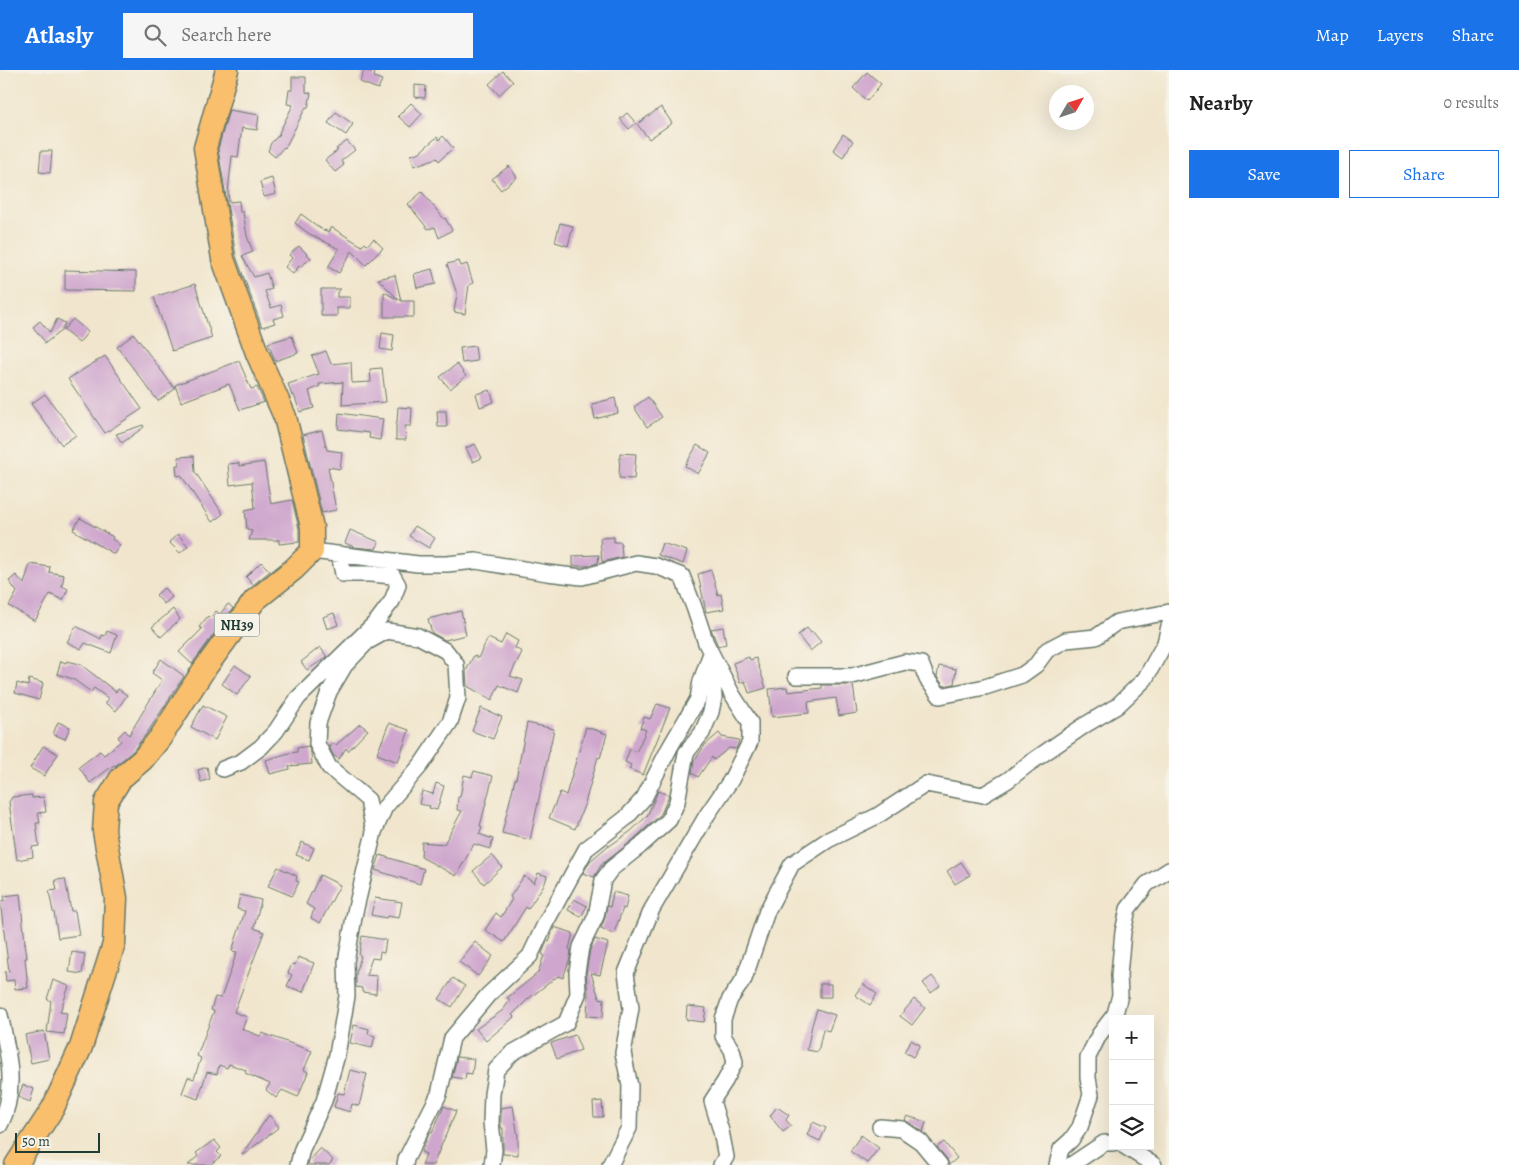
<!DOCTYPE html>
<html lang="en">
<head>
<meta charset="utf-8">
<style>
  :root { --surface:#fff; --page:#f6f6f6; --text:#222; --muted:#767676; --line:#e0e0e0; --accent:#1a73e8 }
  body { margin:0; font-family:Alegreya,serif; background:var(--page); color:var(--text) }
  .controls { position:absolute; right:15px; bottom:15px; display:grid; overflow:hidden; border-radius:0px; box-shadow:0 5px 20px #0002 }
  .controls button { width:45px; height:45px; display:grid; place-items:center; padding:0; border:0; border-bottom:1px solid var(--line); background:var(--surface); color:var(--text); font:25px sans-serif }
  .compass { position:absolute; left:1049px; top:15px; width:45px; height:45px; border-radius:50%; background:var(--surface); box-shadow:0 5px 20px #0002; rotate:51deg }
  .scale { position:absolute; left:15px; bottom:12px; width:85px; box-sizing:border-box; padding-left:5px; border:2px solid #1f3d34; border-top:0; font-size:14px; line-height:18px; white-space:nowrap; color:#1f3d34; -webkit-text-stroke:4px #f7f3e8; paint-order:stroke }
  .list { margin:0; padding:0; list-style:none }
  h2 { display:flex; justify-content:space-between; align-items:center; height:65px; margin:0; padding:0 20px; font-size:21px }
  h2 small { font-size:16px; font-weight:400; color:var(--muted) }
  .actions { display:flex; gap:10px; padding:15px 20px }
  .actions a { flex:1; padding:11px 0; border:1px solid var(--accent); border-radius:0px; text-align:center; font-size:18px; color:var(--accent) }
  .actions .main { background:var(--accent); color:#fff }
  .icon { flex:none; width:28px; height:28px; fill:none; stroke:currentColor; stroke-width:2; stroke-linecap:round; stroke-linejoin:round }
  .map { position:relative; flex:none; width:1169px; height:1095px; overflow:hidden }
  header { display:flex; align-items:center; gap:30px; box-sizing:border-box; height:70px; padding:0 25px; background:var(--accent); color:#fff }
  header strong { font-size:24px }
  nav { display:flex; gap:28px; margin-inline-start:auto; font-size:18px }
  .search { width:350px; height:45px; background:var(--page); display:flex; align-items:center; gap:12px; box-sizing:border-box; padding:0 18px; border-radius:0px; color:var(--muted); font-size:19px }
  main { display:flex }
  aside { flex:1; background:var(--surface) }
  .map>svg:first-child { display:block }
  .building { fill:#cfa7ce }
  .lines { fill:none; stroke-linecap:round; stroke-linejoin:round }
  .minor-casing { stroke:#68786a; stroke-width:18 }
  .highway-casing { stroke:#68786a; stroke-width:25 }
  .minor { stroke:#fff; stroke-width:15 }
  .highway { stroke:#f9bf6d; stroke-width:22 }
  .labels { text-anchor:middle; stroke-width:5; stroke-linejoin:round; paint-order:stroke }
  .shield { fill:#f7f3e8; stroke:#60746a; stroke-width:1 }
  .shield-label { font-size:14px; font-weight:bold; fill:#1f3d34 }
</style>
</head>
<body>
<header>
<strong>Atlasly</strong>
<div class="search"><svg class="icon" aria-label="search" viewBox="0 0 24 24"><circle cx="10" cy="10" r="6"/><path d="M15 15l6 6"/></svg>Search here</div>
<nav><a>Map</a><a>Layers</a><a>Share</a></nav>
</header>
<main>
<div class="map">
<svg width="1169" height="1095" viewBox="0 0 1169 1095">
  <rect width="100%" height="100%" fill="#f7f3e8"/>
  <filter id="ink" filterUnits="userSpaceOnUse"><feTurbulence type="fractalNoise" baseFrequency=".02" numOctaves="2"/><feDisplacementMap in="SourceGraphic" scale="10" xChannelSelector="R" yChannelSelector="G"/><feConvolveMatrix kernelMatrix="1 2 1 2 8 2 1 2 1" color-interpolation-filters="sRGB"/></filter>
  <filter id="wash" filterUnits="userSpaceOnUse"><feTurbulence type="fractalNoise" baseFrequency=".0096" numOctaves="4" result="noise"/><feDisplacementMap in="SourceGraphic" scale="20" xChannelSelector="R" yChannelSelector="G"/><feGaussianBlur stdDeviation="1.12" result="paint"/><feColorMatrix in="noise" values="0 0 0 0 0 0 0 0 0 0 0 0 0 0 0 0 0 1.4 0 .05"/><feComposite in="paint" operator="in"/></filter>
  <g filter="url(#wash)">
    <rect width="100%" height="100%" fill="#f1e6cd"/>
    <g id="blocks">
      <!-- building -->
      <path class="building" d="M364,0L375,3L374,7L382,10L378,19L360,12Z
        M503,1L513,12L499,25L489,14Z
        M867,2L881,14L867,31L853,18Z
        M292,7H306V22L311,23L308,38L306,37L285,78L284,77L275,87L268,81L271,73L280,64L279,63L293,35L287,34L289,20H292Z
        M415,15L426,16L425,28L415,27Z
        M411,33L422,44L410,57L398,46Z
        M661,37L672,53L649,69L637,54Z
        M229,40L259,45L257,60L242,58L238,87L232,86L228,122L229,132L239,131L240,142H243L247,166L253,182L242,186L254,207L267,203L272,219L265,221L271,238L281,235L284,246L273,249L275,253L262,257L236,186L218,79Z
        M336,42L353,54L346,65L328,53Z
        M627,43L636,53L629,59L620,49Z
        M843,64L853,71L843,87L833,80Z
        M443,66L453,78L439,91L437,88L414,96L411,85L420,82L437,67L439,70Z
        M347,71L355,80L341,91L344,95L335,102L325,90L338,80L336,79Z
        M41,81H52L50,103L39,102Z
        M509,96L517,107L501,120L492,109Z
        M272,108L276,124L264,127L260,112Z
        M422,122L444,149L445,148L452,160L439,168L435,157L428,159L408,134Z
        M301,144L324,161L325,160L328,162L331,157L362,176L365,173L367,175L374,169L383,178L366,195L352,181L339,203L328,197L339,179L308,163L295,153Z
        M560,153L573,156L568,176L555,172Z
        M299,176L311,188L300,197L299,196L293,204L285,197L292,188L289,185Z
        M459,191L461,196L467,194L473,213L469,215L465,244L454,242L457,224L447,194Z
        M432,199L436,214L417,218L414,204Z
        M65,200L136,202V221L65,220Z
        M395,205L401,231H414V247H384V222L399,230L378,209Z
        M195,214L212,268L172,281L154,227Z
        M321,219H341L337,222V227H350V238H337V246H321Z
        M57,249L65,253L62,260L44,274L45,272L33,257L40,251L50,263Z
        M73,249L88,262L79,273L63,260Z
        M382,263L394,265L392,281L380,279Z
        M134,264L175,319L158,331L117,277Z
        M292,266L298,283L275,291L268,273Z
        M475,276L477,291L462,293L460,278Z
        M326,281L331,294L351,292L352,313L371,312L370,299L382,298L386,332L342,335L343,312L319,314L320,316L309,321L314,338L300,342L294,325L292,326L288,314L319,304L312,286Z
        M105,286L142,339L105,363L68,309Z
        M239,291L251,319L257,317L264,332L240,340L229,314L181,332L175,315Z
        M457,294L466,306L450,319L440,307Z
        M490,320L494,332L480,337L476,324Z
        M45,324L76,365L62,375L31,334Z
        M648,327L662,347L647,357L634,337Z
        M615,328L618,343L595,349L592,334Z
        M398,337L412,338L411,356H405L406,370H396V352H397Z
        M437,341H446L447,357H438Z
        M339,343L383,349L380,370L369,368L370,363L338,359Z
        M143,355L144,357L122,373L116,364Z
        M322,360L327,380L342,382L340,399L328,397L336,440L322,443L303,365Z
        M475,374L482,388L473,392L466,378Z
        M697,375L710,383L698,404L685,396Z
        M620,383L636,384L634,409L619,408Z
        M194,386L195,402L223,444L212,452L181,405L177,406L176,395H179L178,387Z
        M264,392L271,434L292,430L299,459V472L279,474V470H249L252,461L247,459L245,440L255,438L252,412L230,415L228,394L239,393V396Z
        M80,448L113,467L112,469L120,475L114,484L73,460Z
        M415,456L435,468L429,478L409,466Z
        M350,460L379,472L376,479L354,477L345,473Z
        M178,464L188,476L180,483L169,472Z
        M614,467V472H621L622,487L602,492L600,468Z
        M662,473L687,481L683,494L658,485Z
        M599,485L598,493L587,496H573V486Z
        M261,492L270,501L253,515L246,507Z
        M30,494L50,497L49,502L64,505L62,516L68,519L63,530L50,524L35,551L9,536L17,522L9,511L16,505L24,514Z
        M711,500L718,525L721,524L724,539L706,542L698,504Z
        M164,518L172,527L164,534L156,525Z
        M228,534L233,538L192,594L179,582L202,559L199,557L208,546L210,548L216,541L220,544Z
        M173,539L180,549L161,567L152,557Z
        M461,541L466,565L445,570L432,563L428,549Z
        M334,543L338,555L327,559L323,547Z
        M76,556L101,569L102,565L105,566L107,561L117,565L111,583L85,573L81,579L67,572Z
        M723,557L726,574L718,576L711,559Z
        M807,558L811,563L813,562L821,572L810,581L798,565Z
        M506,564L518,571L515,578L522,582L510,606L523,610L518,623L499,615L492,630L467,616L466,601L474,585L478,588L488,568L501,574Z
        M320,577L327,587L307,600L301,592Z
        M749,587L750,590L756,588L766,618L749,623L745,611L740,613L733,593Z
        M161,589L184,606L149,660L133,681L115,696L114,695L90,713L79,697L100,681L104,685L121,671L118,667L125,660L129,665L162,610L152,603Z
        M61,591L66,593L67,591L80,594L116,622L118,619L127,625L116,641L105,633L109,629L94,618L91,622L73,609L57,604Z
        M235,595L251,606L237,625L222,614Z
        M939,596L956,599L954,614L944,616L937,607Z
        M29,609L43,613L39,630L15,623L17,613L28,616Z
        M822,615H853L857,643L839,646L836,628L808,632L809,643L772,647L769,619L787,617L788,622L822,618Z
        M657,634L670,638L643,705L629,699L631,695L625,692L630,679L636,682L639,676L646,660L640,658L644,647L650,649Z
        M203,635L227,647L215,670L191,657Z
        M481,638L502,647L493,669L472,661Z
        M58,652L70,657L65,669L53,664Z
        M389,653L409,660L398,692L377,684Z
        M527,653L554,659L530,770L502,763L515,709H516Z
        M360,654L368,660L348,681L346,678L339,689L334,686L329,677L332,673L336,675Z
        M586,657L607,664L600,688L598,687L585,733L575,759L549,748L560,722L566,725Z
        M719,663L722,667L739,670L738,674L736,679L729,678L714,690L712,687L698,707L692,703L694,691L705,675Z
        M43,676L58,684L44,706L30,698Z
        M308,676L311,683L312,694L289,696L290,699L270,704L266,690L289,683L297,682V678Z
        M207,697L210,709L201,712L198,700Z
        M474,701L493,706L480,756L482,757L479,764L493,769L490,779L474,774L456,806L421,787L422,772L444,774L462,741L457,740L458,727H460L464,705L472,707Z
        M436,713L444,716L437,740L429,738L430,736L419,734L422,721L433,724Z
        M658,721L669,725L661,744L634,769L604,793L603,792L594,807L583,803L590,791L609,775L608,777L631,761L647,746Z
        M32,725V728L44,727L46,742L38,743L40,753H36L39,776L32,777L33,787L17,790L9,732L12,727Z
        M302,772L314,778L309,790L296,785Z
        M380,785L424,799L420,814L375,800Z
        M492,785L502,797L484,814L473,801Z
        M961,792L970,805L955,814L947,801Z
        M278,797L297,806L296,811L299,812L292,826L268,816Z
        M538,803L547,806L545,813L528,839L526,837L504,872L485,860L496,843L501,847L512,829L510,827L524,806L534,813Z
        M320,805L340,815L320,853L311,848L314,839L306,834Z
        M65,809L71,841H75L79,865L58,868L54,842H53L49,821L57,820L55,810Z
        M613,822L628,826L625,839L623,838L614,863H611L601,858L605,848L607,836L610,837Z
        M20,824L25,873H24H25L27,888H25L28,918L15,919L14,910L6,911L5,902L9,901L0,831L5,830L4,826Z
        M240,825L261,830L254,858L264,862L234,942L247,947L242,959L260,966L262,963L312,981L304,1000L308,1002L298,1027L282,1020L276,1028L266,1020L270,1014L245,1003L246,1000L229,994L227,998L219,995L217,1004L207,1002L198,1029L182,1023L188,1007L194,1009L201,988L197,986L214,941L211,940L215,927L221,928L237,882L232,881L245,841L237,839Z
        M375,828L402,832L399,848L387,846L386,848L371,845Z
        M574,829L587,836L581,847L568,840Z
        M554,857L573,863L569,879L571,880L570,888L563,908L558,906L528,929L512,945L514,947L486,971L476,959L503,940L510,930L507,928L538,903L544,885L542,884L547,871L549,872Z
        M362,866L386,870L384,883L380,882L379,889L372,888L366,905L377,906L376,924L362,922V918L356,917V904L361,886L359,885Z
        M595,869L608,873L600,905L591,903L599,928L604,929L603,947L587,946L588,924L586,903L590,880Z
        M475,872L493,886L478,906L459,892Z
        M72,882L85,884L82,904L69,902Z
        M298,887L314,893L303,922L287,916L292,905L288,903L292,894L295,895Z
        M932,906L940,916L931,923L923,913Z
        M453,908L465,916L452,937L439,929Z
        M53,910L69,916L60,942L67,943L64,964L47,962L51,931L47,929Z
        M820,914H831V927H820Z
        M863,914L877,924L870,935L855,925Z
        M914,929L925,938L912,955L900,946Z
        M687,936L706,938L704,952L686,950Z
        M817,939L835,945L829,961L823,959L818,982L807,980L812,955Z
        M354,955L369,959L368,964L375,966L372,978L350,973Z
        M44,961L49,989L31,993L25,965Z
        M575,965L581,980L557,989L551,973Z
        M911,970L920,975L913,987L904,982Z
        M457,987L474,989L472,1004L466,1003L465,1009L452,1007Z
        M350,1000L367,1004L359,1036L352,1034L350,1042L334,1037L338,1023L344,1024Z
        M23,1015L34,1019L30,1032L18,1027Z
        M602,1031L603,1047H594L593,1032Z
        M444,1036L456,1041L433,1095H422L426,1084L421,1082L430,1062L432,1063Z
        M513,1036L518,1067V1085L503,1084V1058H501V1038Z
        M777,1037L789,1045L786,1050L791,1056L783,1062L770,1046Z
        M269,1045L279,1057L243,1085L242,1084Z
        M907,1046L926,1052L923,1062L905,1050Z
        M813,1052L826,1058L820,1071L807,1065Z
        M861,1065L879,1078L867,1093L850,1081Z
        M214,1070L221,1078L217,1082L221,1086L210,1095H188L198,1086L196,1083Z
        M944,1072L957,1088L949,1095L947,1089L937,1077Z
        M320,1078L333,1090L329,1095H308L309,1090Z"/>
    </g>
  </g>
  <g filter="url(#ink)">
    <use href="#blocks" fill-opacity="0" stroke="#68786a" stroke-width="1"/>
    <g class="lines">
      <defs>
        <path id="minor" d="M312,481L418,494H447L476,491L547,503L582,507L636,493L656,496L682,506L694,537L706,573L732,624L750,652V672L731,710L707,745L652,839L626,903L631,938L623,983L630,1016L629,1058L610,1095
          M339,484L343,504H370L393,506L398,515L392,531L371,559
          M796,606H852L905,592L921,594L927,609L940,626L985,617L1022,605L1036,595L1047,580L1066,570L1096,567L1117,552L1169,542
          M223,699L241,692L261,677L276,661L298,628L376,552
          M0,945C8,982 18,1020 0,1055
          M880,1057L902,1059L921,1072L940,1095
          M1124,1076L1154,1095
          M298,1095L302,1079L324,1031L337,985L347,926L346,892L355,842L374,762L385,737L421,695L450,652L458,628L456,594L446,581L418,566L387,561L367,572L345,595L329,622L318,653L317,674L329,697L368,730L374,762
          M405,1095L406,1089L439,1024L452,968L488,925L530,886L545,854L586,779L626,748L644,728L670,677L698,629L701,611L711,583
          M492,1095L494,1080L491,1052L492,1024L496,1000L512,983L566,953L578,924L577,902L581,877L596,846L603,810L611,799L640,776L669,750L677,732L686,683L702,663L711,642L714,627L711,589
          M721,1095L726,1087L721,1061L712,1031L725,1011L735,992L732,980L723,966V949L730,929L744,909L767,841L792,794L828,770L877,746L926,714L983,725L1008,710L1027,695L1085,655L1117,636L1145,609L1165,573L1169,556
          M1057,1095L1061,1079L1071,1070L1080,1057L1091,1025L1088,1008V987L1099,965L1115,944L1120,925L1119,905L1123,862L1128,839L1147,814L1169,800
          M1071,1095L1104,1073H1113"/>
        <path id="highway" d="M16,1095L53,1038L81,977L114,874L116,828L104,761L106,732L121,708L142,690L160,668L203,601L255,530L294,499L312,481V457L285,347L257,283L223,189L205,78L227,0"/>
      </defs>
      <!-- minor casing -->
      <use href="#minor" class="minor-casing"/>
      <!-- highway casing -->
      <use href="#highway" class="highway-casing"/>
      <!-- minor -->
      <use href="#minor" class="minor"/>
      <!-- highway -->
      <use href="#highway" class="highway"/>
    </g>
  </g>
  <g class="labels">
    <!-- shield labels -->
    <rect class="shield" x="214.5" y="543.5" width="45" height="23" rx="4"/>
    <g class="shield-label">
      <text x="237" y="560">NH39</text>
    </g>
  </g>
</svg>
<div class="controls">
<button>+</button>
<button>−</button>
<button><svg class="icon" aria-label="layers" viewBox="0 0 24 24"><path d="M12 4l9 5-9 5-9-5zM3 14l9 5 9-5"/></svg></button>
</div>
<svg class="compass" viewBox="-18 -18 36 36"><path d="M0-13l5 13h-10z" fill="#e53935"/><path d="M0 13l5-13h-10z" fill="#767676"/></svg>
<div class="scale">50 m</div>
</div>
<aside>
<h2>Nearby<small>0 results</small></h2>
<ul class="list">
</ul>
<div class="actions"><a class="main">Save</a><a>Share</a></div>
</aside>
</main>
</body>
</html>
